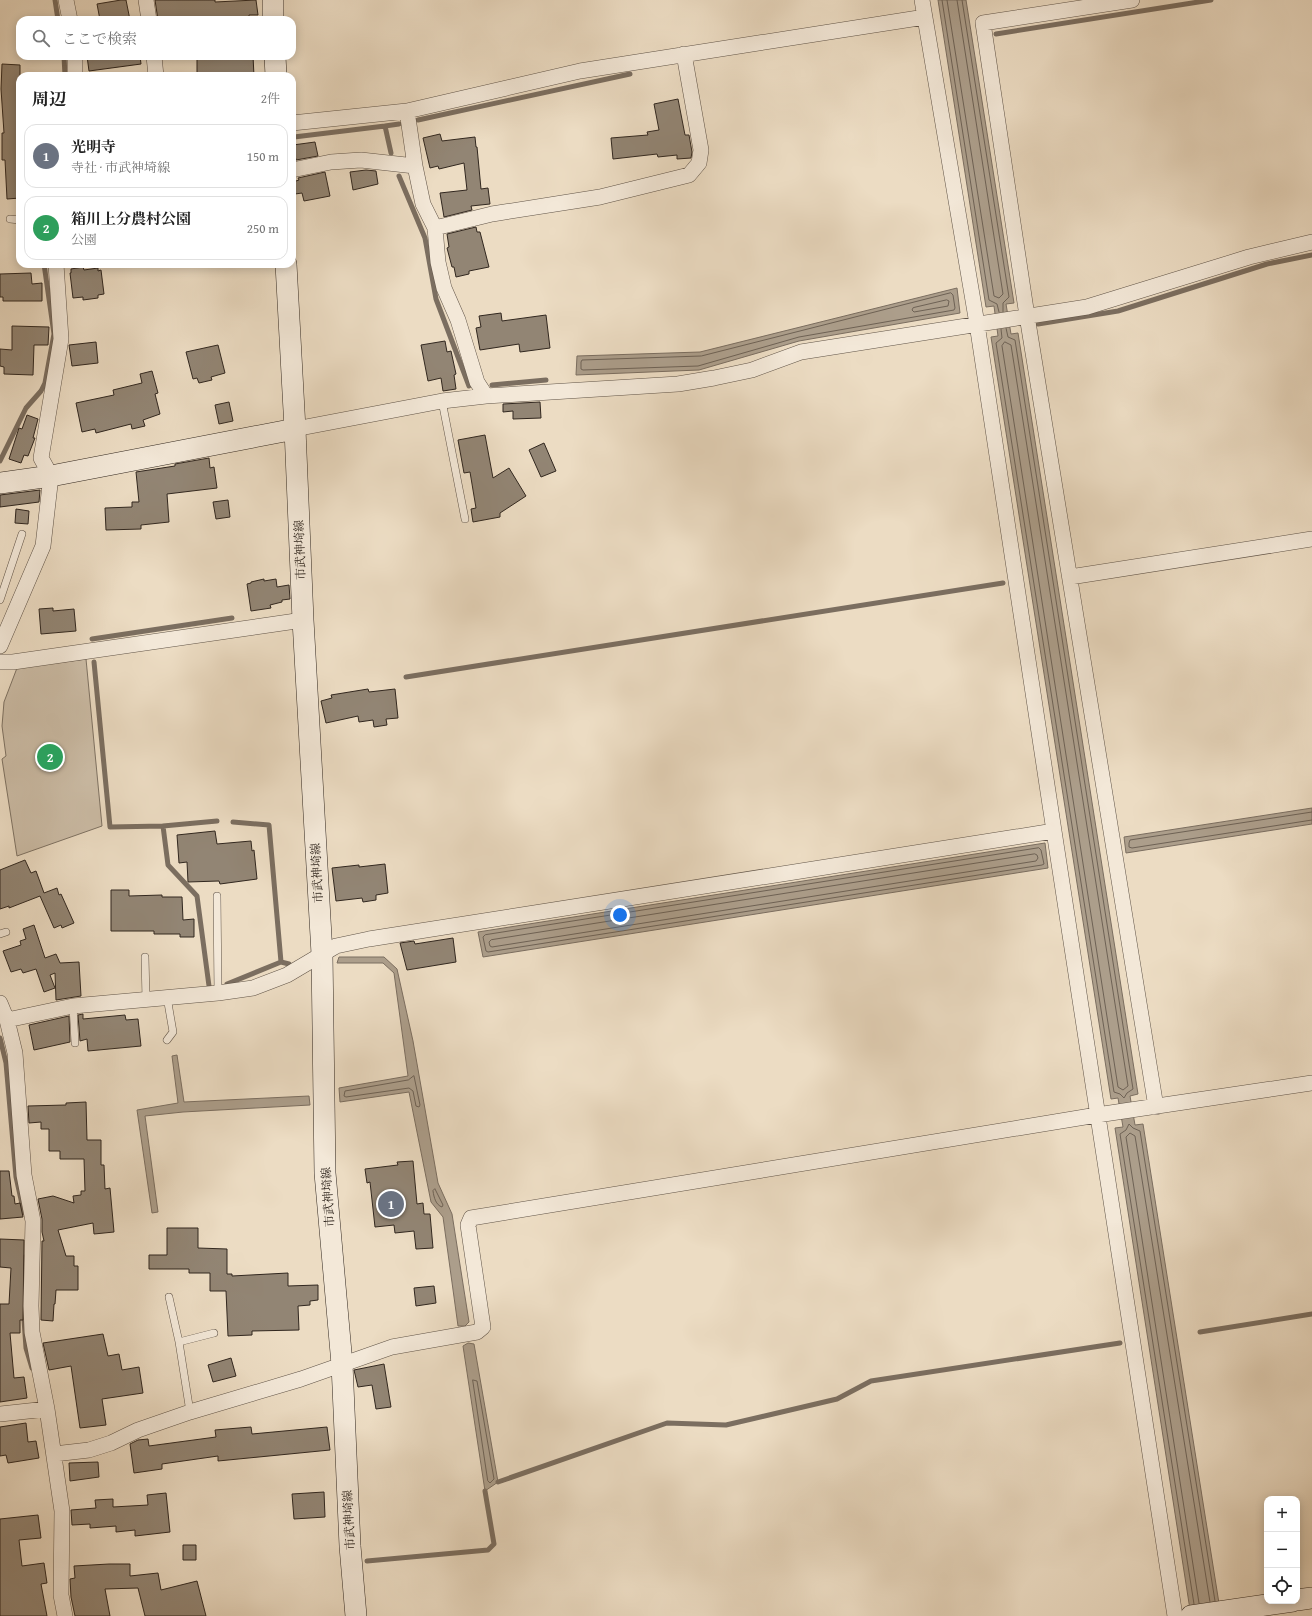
<!DOCTYPE html>
<html lang="ja">
<head>
<meta charset="utf-8">
<style>
  :root { --surface:#fff; --page:#f2f2f2; --text:#222; --muted:#767676; --line:#e0e0e0; --accent:#d93025 }
  body { margin:0; font-family:"Gentium Book Plus","Noto Serif JP",serif; background:var(--page); color:var(--text) }
  .controls { position:absolute; right:12px; bottom:12px; display:grid; overflow:hidden; border-radius:8px; box-shadow:0 2px 10px #0003 }
  .controls button { width:36px; height:36px; display:grid; place-items:center; padding:0; border:0; border-bottom:1px solid var(--line); background:var(--surface); color:var(--text); font:20px sans-serif }
  .you { position:absolute; left:620px; top:915px; width:14px; height:14px; margin:-10px; border:3px solid #fff; border-radius:50%; background:#1a73e8; box-shadow:0 0 0 6px #1a73e833 }
  .badge { display:grid; place-items:center; width:26px; height:26px; border-radius:50%; background:var(--accent); color:#fff; font-size:13px; font-weight:700 }
  .pin { position:absolute; translate:-50% -50%; border:2px solid #fff; box-shadow:0 1px 4px #0006 }
  .list { margin:0; padding:0; list-style:none }
  h2 { display:flex; justify-content:space-between; align-items:center; height:52px; margin:0; padding:0 16px; font-size:17px }
  h2 small { font-size:13px; font-weight:400; color:var(--muted) }
  .list li { display:grid; grid-template-columns:26px 1fr auto; gap:12px; align-items:center; box-sizing:border-box; height:64px; margin:0 8px 8px; padding:0 8px; border:1px solid var(--line); border-radius:12px }
  .list b { display:block; font-size:15px; white-space:nowrap }
  .list p { margin:0; font-size:13px; white-space:nowrap; color:var(--muted) }
  .list em { font-size:13px; font-style:normal; color:var(--muted) }
  .icon { flex:none; width:22px; height:22px; fill:none; stroke:currentColor; stroke-width:2; stroke-linecap:round; stroke-linejoin:round }
  .map { position:relative; flex:none; width:1312px; height:1616px; overflow:hidden }
  .search { position:absolute; background:var(--surface); box-shadow:0 2px 10px #0003; left:16px; top:16px; width:280px; height:44px; display:flex; align-items:center; gap:10px; box-sizing:border-box; padding:0 14px; border-radius:12px; color:var(--muted); font-size:15px }
  .panel { position:absolute; background:var(--surface); box-shadow:0 2px 10px #0003; left:16px; top:72px; width:280px; height:196px; border-radius:12px }
  .map>svg:first-child { display:block }
  .green { fill:#ccbda7; stroke:#7e7263 }
  .water { fill:#ac9e8b; stroke:#7b6e60 }
  .lines { fill:none; stroke-linecap:round; stroke-linejoin:round }
  .shore { stroke:#6e6255; stroke-width:1 }
  .stream { stroke:#7b6e60; stroke-width:5 }
  .building { fill:#928574; stroke:#31271f }
  .lane-casing { stroke:#605448; stroke-width:8 }
  .street-casing { stroke:#605448; stroke-width:16 }
  .secondary-casing { stroke:#31271f; stroke-width:22 }
  .lane { stroke:#f3e8d8; stroke-width:7 }
  .street { stroke:#f3e8d8; stroke-width:15 }
  .secondary { stroke:#f3e8d8; stroke-width:21 }
  .labels { text-anchor:middle; stroke-width:3.5; stroke-linejoin:round; paint-order:stroke }
  .street-label { font-size:12px; fill:#31271f; stroke:#f3e8d8 }
</style>
</head>
<body>
<div class="map">
<svg width="1312" height="1616" viewBox="0 0 1312 1616">
  <rect width="100%" height="100%" fill="#ecdcc3"/>
  <filter id="stains"><feTurbulence type="fractalNoise" baseFrequency=".005" numOctaves="4"/><feColorMatrix values="0 0 0 0 .2 0 0 0 0 .09 0 0 0 0 .02 0 0 0 .5 -.17"/></filter>
  <radialGradient id="worn" r=".72"><stop offset=".6" stop-color="#630" stop-opacity="0"/><stop offset="1" stop-color="#630" stop-opacity=".3"/></radialGradient>
  <!-- green -->
  <path class="green" d="M86,659L102,826L17,856L2,759L6,756L2,726L4,702L17,668Z"/>
  <!-- water -->
  <path class="water" d="M938,0H966L1014,303L1006,304L1011,334L1018,333L1138,1094L1130,1096L1135,1125L1143,1124L1221,1616H1191L1115,1128L1123,1127L1118,1098L1111,1099L991,337L998,336L994,306L986,307Z
    M957,288L960,313L799,341L699,370L576,375L577,356L700,352Z
    M1312,808V824L1126,853L1124,837Z
    M1045,843L1048,868L483,957L478,932Z
    M339,957H384L397,969L413,1041L438,1183L452,1214L469,1322L465,1326H458L443,1217L431,1202L409,1092L340,1102L339,1088L408,1076L394,973L383,963H337Z
    M177,1055L184,1102L309,1096L310,1105L183,1112L145,1116L158,1212L152,1213L137,1110L178,1103L172,1056Z
    M468,1343L474,1344L498,1482L485,1491L463,1346Z"/>
  <g class="lines">
    <!-- shore -->
    <path class="shore" d="M942,0L989,300L997,304L999,312
      M947,0L994,296L999,298L1003,294L957,0
      M962,0L1009,297L1003,303V312
      M951,293L953,295L955,308L954,310L799,337L698,366L583,370L581,369V362L582,360L701,356Z
      M947,300L949,301L948,306L914,312L912,310L913,308Z
      M1001,329L1002,338L996,343L1114,1092L1120,1094L1124,1098L1127,1093L1133,1089L1015,340L1008,337L1006,328
      M1005,342L1011,345L1128,1086L1123,1090L1118,1087L1002,346Z
      M1312,812L1130,840L1129,843V847L1132,848L1312,820
      M1039,848L1041,850L1044,864L1042,865L488,952L486,951L483,937L485,935Z
      M1035,854L1037,855L1038,858L1036,861L492,947L490,946L489,942L491,940Z
      M414,1076L420,1105L419,1107L416,1106L413,1091L409,1088L346,1097L344,1096L345,1091L408,1080Z
      M435,1189L443,1205L442,1207C436,1205 434,1198 433,1191Z
      M473,1380L477,1381L494,1479L490,1483L488,1481Z
      M1199,1603L1126,1137L1130,1133L1135,1136L1210,1602
      M1194,1604L1120,1134L1126,1130L1129,1124L1133,1128L1140,1131L1215,1601"/>
    <!-- stream -->
    <path class="stream" d="M55,0L58,20
      M996,34L1211,0
      M64,56L65,76
      M418,120L630,74
      M385,126L399,124
      M294,137L385,126L391,153
      M399,176L425,238L436,299L469,386
      M1038,324L1118,311L1267,264L1312,255
      M492,385L546,380
      M0,461L26,408L41,391L45,383L54,334L44,264
      M92,639L232,618
      M94,662L110,827L163,826L217,821
      M406,677L1003,583
      M233,822L269,825L281,962L289,964
      M163,826L168,865L197,896L209,986
      M227,984L281,962
      M0,1038L6,1063L16,1177L24,1213
      M23,1293L25,1257
      M23,1305L26,1348L32,1368
      M1200,1332L1312,1314
      M498,1482L667,1423L726,1425L837,1399L871,1381L1120,1343
      M367,1561L488,1550L494,1544L485,1491"/>
  </g>
  <!-- building -->
  <path class="building" d="M121,0H126L130,20H100L97,4Z
    M155,0H215V2L256,0L258,15H249V20L172,19L158,20Z
    M87,56H140L141,64L89,71Z
    M197,56H253L254,76H197Z
    M2,64L20,65V198L7,199L5,160H2V133H4L1,89Z
    M678,99L685,135H689L692,152L691,158L677,159V155L658,157L657,154L613,159L611,138L648,135L647,132L659,130L654,104Z
    M440,134L442,141L475,137L476,147H477L481,189L488,188L490,204L471,206L472,210L444,217L440,193L467,190L464,163L439,169L438,166L430,168L423,138Z
    M315,142L318,156L296,160L293,145Z
    M366,170L376,171L378,184L353,190L350,172Z
    M325,172L330,196L304,201L302,193L295,194L293,182L299,180L298,178Z
    M476,227L477,232H480L489,267L469,271V274L456,277L454,267H452L447,248L449,247L447,234Z
    M83,267L84,270L98,268V271L101,270L104,294L98,295V298L83,300V297L73,298L70,273H71V269Z
    M31,273L32,284L42,283V301H3V297H0V274Z
    M501,313L502,321L546,315L550,348L520,352L519,344L480,350L476,328L481,327L479,316Z
    M12,326L49,327L48,345H34L33,375L4,374V367L0,366V349L12,350Z
    M445,341L447,352L451,351L456,374L454,375L456,389L443,391L441,378L428,381L421,345Z
    M96,342L98,363L72,366L69,345Z
    M218,345L225,373L211,377L212,380L199,383L197,378L193,379L186,352Z
    M152,371L158,393L155,394L160,414L143,420L145,426L132,429L131,424L96,433L95,429L82,432L76,403L114,395L113,390L142,383L140,374Z
    M229,402L233,421L219,424L215,405Z
    M540,402L541,418L513,419V411L503,412V404Z
    M27,415L38,419L33,438H35L28,456L24,455L21,463L9,459L19,428L22,429Z
    M485,435L493,478L509,468L526,496L500,513V517L473,522L471,509L476,508L470,472L464,473L458,440Z
    M544,443L556,471L541,477L529,450Z
    M209,458L210,468L214,467L217,488L167,494L169,522L141,525V529L106,530L105,508L132,507V502H139L136,472L175,466V464Z
    M40,490L39,502L0,507V495Z
    M228,500L230,517L216,519L213,502Z
    M16,509L29,511L28,524L15,523Z
    M264,579V581L276,579L277,587L289,585L290,599L282,600V602L270,605L271,608L251,611L247,584L251,583V582Z
    M53,608V611L74,609L76,631L41,634L39,609Z
    M368,689L369,692L395,689L398,718L386,719L387,725L374,727L373,720L359,722L358,716L326,723L321,701L332,698L331,695Z
    M215,831L217,844L251,841L252,851L254,850L257,879L220,884L219,881L188,882L187,862L179,863L177,835Z
    M25,860L31,873L36,871L44,893L57,888L59,895L61,894L74,923L62,928L61,925L54,928L40,896L9,908V906L0,909V870Z
    M385,864L388,893L376,895V900L363,902L362,898L336,901L332,868L359,865V867Z
    M111,890H129V896L162,895V897H182L183,920L194,919V937H180V934H154V931H111Z
    M34,925L45,958L56,954L60,963L79,962L81,996L56,1000L55,973L50,975L55,988L44,992L36,969L23,973L21,969L11,972L3,951L21,945L20,941L26,939L23,929Z
    M453,938L456,962L407,970L400,943L414,941L415,944Z
    M83,1014V1019L125,1015L126,1020L138,1019L141,1046L88,1051L87,1039L80,1041L78,1015Z
    M69,1016L70,1042L34,1050L29,1025Z
    M86,1102L87,1140H101V1165H104L105,1189L110,1188L114,1232L94,1234L93,1223L58,1230L66,1256H74V1266H78V1290H56L55,1304H54L53,1321L41,1320L42,1241H44L42,1232V1219L38,1199L53,1196L74,1203L73,1196L81,1195V1191H85L84,1159H60V1151H49V1129H41V1122L29,1123L28,1106L66,1105V1103Z
    M413,1161L417,1204L423,1203L424,1214H430L433,1248L416,1249L414,1231L395,1233L394,1225L375,1227L370,1182L367,1183L365,1169L398,1165L397,1162Z
    M0,1171H9L12,1196H14L15,1204L20,1203L23,1217L0,1219Z
    M167,1228H198V1248L227,1249V1274H232V1276L288,1273V1286L318,1285V1300L310,1301V1305L298,1306L299,1330L252,1331V1335L228,1336L226,1291H210V1273H189V1269H149V1255H167Z
    M0,1239L24,1240L23,1320H20V1333H10L14,1378L24,1377L27,1398L0,1402V1304H9L11,1268L0,1267Z
    M434,1286L436,1303L416,1306L414,1288Z
    M103,1334L108,1356L119,1354L122,1370L139,1367L143,1393L102,1399L106,1425L80,1428L71,1366L49,1370L43,1343Z
    M231,1358L236,1376L213,1382L208,1365Z
    M384,1364L391,1407L376,1409L372,1385L358,1387L354,1370Z
    M26,1423L28,1442L36,1441L39,1458L8,1463L6,1455L0,1456V1427Z
    M251,1427L252,1434L327,1427L330,1450L218,1461V1456L162,1464V1469L134,1473L130,1444L138,1440L148,1439L149,1446L216,1437L215,1430Z
    M98,1462L99,1477L70,1481L69,1463Z
    M324,1492L325,1517L294,1519L292,1494Z
    M166,1493L170,1532L135,1536V1530L116,1532V1526L90,1528V1524L72,1525L71,1510L96,1508L95,1500L113,1499V1507L148,1505L147,1495Z
    M38,1515L41,1538L19,1540L22,1566L44,1563L47,1583L41,1584L47,1616H0V1519Z
    M183,1545H196V1560H183Z
    M109,1564H130V1576L158,1573L161,1590L197,1581L206,1616H145L138,1588L105,1589L110,1616H75L71,1597L70,1579L75,1578L74,1566Z"/>
  <g class="lines">
    <defs>
      <path id="lane" d="M10,219L20,220
        M442,401L465,519
        M0,600L22,534
        M217,896L218,993
        M0,934L6,932
        M145,957L146,999
        M73,1006L75,1043
        M167,1040L173,1032L167,997
        M169,1297L179,1342L190,1412
        M179,1342L214,1333"/>
      <path id="street" d="M66,0L70,20
        M146,0L149,20
        M922,0L977,324L1054,831L1175,1616
        M1132,0L983,23L1027,316L1156,1107
        M75,56V76
        M154,56L156,76
        M407,111L415,166L423,204L435,228L438,262L444,288L458,320L477,382L486,396
        M292,123L407,111L580,71L925,17
        M292,170L331,162L361,160L415,166
        M435,228L492,214L600,197L689,175L699,163L701,150L684,54
        M295,429L442,401L486,396L678,384L714,378L752,370L801,352L1087,307L1249,257L1312,242
        M1070,577L1312,539
        M0,646L43,546L51,476L41,458L61,339L56,264
        M0,662H13L303,620
        M0,1003L7,1020L15,1053L24,1175L33,1221L31,1306L32,1332L47,1409L62,1511L61,1595L65,1616
        M7,1020L73,1006L218,993L253,988L287,975L336,946L369,939L1054,831
        M0,1414L47,1409
        M54,1454L89,1450L111,1443L138,1430L190,1412L301,1379L392,1347L477,1332L483,1327L468,1225L471,1218L1097,1115L1312,1083"/>
      <path id="secondary" d="M273,0V20
        M275,56L276,76
        M286,264L295,429L303,620L322,954L325,1173L342,1364L350,1546L356,1616
        M0,483L51,476L295,429
        M1297,1600L1312,1598
        M1191,1616L1293,1601"/>
    </defs>
    <!-- lane casing -->
    <use href="#lane" class="lane-casing"/>
    <!-- street casing -->
    <use href="#street" class="street-casing"/>
    <!-- secondary casing -->
    <use href="#secondary" class="secondary-casing"/>
    <!-- lane -->
    <use href="#lane" class="lane"/>
    <!-- street -->
    <use href="#street" class="street"/>
    <!-- secondary -->
    <use href="#secondary" class="secondary"/>
  </g>
  <g class="labels">
    <!-- street labels -->
    <g class="street-label">
      <text transform="translate(300 550) rotate(-92)" y="4">市武神埼線</text>
      <text transform="translate(317 873) rotate(-93)" y="4">市武神埼線</text>
      <text transform="translate(328 1197) rotate(-94)" y="4">市武神埼線</text>
      <text transform="translate(349 1520) rotate(-93)" y="4">市武神埼線</text>
    </g>
  </g>
  <rect width="100%" height="100%" filter="url(#stains)"/>
  <rect width="100%" height="100%" fill="url(#worn)"/>
</svg>
<div class="controls">
<button>+</button>
<button>−</button>
<button><svg class="icon" aria-label="locate" viewBox="0 0 24 24"><circle cx="12" cy="12" r="6"/><path d="M12 2v4M12 18v4M2 12h4M18 12h4"/></svg></button>
</div>
<div class="you"></div>
<div class="pin badge" style="left:391px;top:1204px;background:#6b7280">1</div>
<div class="pin badge" style="left:50px;top:757px;background:#2e9e5b">2</div>
<div class="search"><svg class="icon" aria-label="search" viewBox="0 0 24 24"><circle cx="10" cy="10" r="6"/><path d="M15 15l6 6"/></svg>ここで検索</div>
<section class="panel">
<h2>周辺<small>2件</small></h2>
<ul class="list">
<li><span class="badge" style="background:#6b7280">1</span><div><b>光明寺</b><p>寺社 · 市武神埼線</p></div><em>150 m</em></li>
<li><span class="badge" style="background:#2e9e5b">2</span><div><b>箱川上分農村公園</b><p>公園</p></div><em>250 m</em></li>
</ul>
</section>
</div>
</body>
</html>
